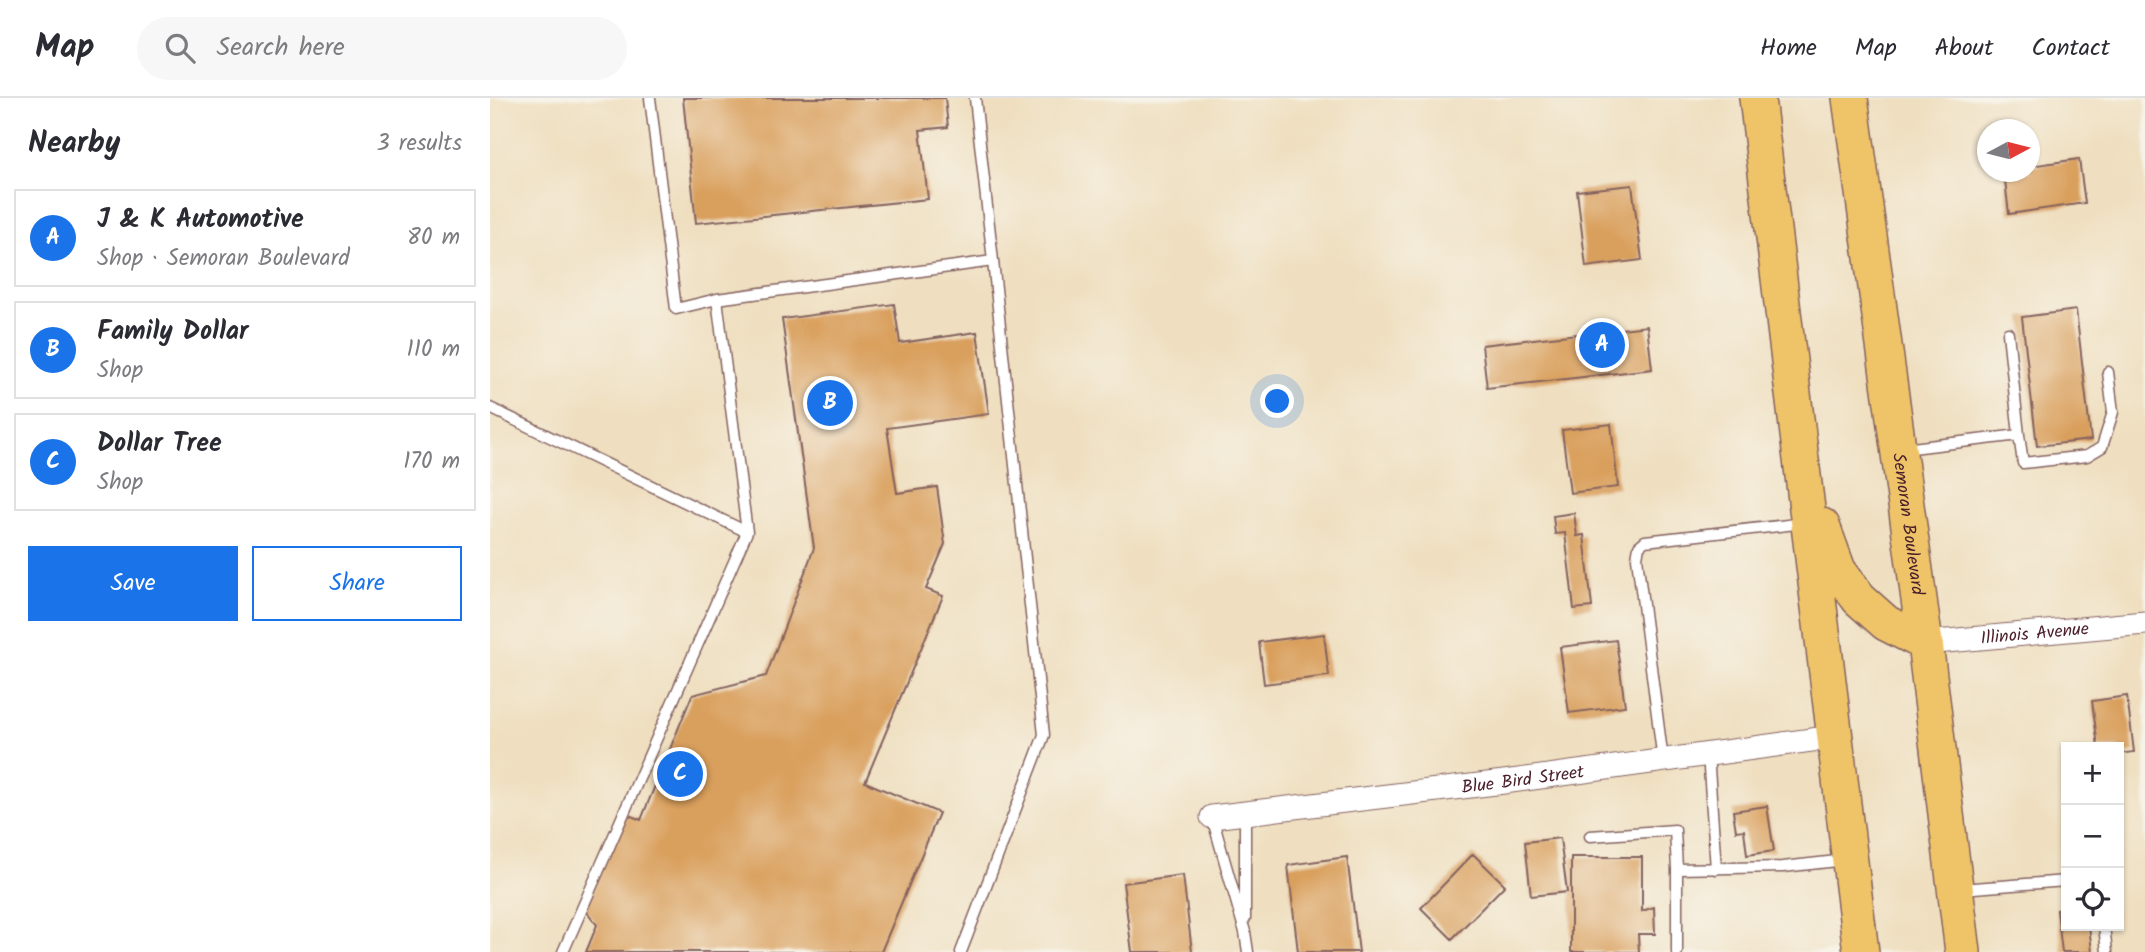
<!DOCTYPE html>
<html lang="en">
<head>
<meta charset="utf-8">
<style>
  :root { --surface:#fff; --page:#f7f7f7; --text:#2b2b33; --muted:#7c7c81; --line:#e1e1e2; --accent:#1a73e8 }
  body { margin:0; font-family:Kalam,sans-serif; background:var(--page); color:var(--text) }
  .controls { position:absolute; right:21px; bottom:21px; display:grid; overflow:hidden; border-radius:0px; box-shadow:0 2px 5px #0004 }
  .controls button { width:63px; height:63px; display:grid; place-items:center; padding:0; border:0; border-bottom:2px solid var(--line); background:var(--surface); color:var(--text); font:35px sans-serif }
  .compass { position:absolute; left:1487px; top:21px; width:63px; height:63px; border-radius:50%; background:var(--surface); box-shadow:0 2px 5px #0004; rotate:83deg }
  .you { position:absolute; left:788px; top:304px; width:24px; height:24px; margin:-18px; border:5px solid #fff; border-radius:50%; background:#1a73e8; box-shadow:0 0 0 10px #1a73e833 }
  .badge { display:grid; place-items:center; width:46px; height:46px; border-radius:50%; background:var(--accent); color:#fff; font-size:23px; font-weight:700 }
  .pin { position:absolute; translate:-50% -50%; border:4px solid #fff; box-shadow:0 2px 7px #0006 }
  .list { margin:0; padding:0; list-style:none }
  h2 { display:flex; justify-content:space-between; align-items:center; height:91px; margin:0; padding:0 28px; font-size:30px }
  h2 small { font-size:23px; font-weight:400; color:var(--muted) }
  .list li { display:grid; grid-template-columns:46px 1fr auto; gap:21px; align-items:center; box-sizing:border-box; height:98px; margin:0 14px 14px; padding:0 14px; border:2px solid var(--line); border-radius:0px }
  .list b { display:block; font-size:26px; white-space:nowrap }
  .list p { margin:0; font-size:23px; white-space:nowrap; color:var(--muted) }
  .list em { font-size:23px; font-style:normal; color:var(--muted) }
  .actions { display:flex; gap:14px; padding:21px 28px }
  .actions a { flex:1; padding:16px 0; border:2px solid var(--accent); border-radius:0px; text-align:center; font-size:24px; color:var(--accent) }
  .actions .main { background:var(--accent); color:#fff }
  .icon { flex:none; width:38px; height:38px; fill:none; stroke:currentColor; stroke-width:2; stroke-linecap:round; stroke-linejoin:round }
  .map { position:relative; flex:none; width:1655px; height:854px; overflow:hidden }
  header { display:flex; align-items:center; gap:42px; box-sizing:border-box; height:98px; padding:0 35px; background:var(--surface); border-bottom:2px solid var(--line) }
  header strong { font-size:33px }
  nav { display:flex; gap:38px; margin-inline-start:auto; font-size:24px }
  .search { width:490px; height:63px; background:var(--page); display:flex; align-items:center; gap:18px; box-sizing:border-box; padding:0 24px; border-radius:38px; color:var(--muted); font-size:26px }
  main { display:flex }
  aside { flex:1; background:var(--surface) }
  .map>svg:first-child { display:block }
  .building { fill:#d99f5c }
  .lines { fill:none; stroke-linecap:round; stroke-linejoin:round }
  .lane-casing { stroke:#84625f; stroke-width:13 }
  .street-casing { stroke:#84625f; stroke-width:25 }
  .primary-casing { stroke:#84625f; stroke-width:38 }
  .lane { stroke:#fff; stroke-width:10 }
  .street { stroke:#fff; stroke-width:23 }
  .primary { stroke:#efc469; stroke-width:35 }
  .labels { text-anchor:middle; stroke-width:7; stroke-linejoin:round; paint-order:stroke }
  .street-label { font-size:18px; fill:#4a1f2b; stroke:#f7f3e8 }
</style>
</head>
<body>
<header>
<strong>Map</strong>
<div class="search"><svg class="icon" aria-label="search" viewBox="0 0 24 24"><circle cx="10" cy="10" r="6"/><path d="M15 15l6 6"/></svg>Search here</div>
<nav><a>Home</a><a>Map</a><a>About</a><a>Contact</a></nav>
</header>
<main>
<aside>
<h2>Nearby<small>3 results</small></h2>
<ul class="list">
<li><span class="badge">A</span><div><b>J &amp; K Automotive</b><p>Shop · Semoran Boulevard</p></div><em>80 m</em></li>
<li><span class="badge">B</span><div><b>Family Dollar</b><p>Shop</p></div><em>110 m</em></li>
<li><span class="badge">C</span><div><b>Dollar Tree</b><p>Shop</p></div><em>170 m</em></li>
</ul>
<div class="actions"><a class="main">Save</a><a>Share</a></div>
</aside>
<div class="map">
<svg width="1655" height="854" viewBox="0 0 1655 854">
  <rect width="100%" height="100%" fill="#f7f3e8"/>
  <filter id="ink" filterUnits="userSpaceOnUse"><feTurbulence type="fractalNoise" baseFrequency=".0143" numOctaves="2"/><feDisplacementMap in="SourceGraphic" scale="14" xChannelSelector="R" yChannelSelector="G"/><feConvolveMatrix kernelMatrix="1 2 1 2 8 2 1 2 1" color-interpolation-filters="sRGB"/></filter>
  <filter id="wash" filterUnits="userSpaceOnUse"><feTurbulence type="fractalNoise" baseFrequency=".00686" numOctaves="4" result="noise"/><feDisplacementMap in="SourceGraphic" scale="28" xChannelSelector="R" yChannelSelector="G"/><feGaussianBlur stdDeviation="1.57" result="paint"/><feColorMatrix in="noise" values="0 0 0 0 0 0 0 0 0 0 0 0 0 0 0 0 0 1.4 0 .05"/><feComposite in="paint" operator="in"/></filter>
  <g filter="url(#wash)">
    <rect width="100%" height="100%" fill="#efdfc0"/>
    <g id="blocks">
      <!-- building -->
      <path class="building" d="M193,0H455L458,29L430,32L438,101L206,125Z
        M1589,61L1595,105L1519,116L1514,74H1540V68Z
        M1142,87L1152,162L1096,169L1087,93Z
        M404,206L410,245L487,234L499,316L397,330L407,395L447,389L455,446L436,491L453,498L375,684L449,715L391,854H96L107,827L95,811L134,715L151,722L202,597L276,578L324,450L292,221Z
        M1586,212L1601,342L1547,348L1532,219Z
        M1157,228L1162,271L997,290L992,247Z
        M1121,326L1128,389L1080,395L1072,332Z
        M1084,415L1087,438L1094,437L1102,509L1084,511L1075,435L1065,436L1063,418Z
        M834,536L839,578L774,586L769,544Z
        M1126,542L1135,608L1079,615L1070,549Z
        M1637,598L1644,654L1629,656V649H1608L1602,603Z
        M1277,708L1284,753L1257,757L1254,732L1246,733L1243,713Z
        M1070,740L1077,794L1041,798L1035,744Z
        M983,756L1015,787L962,841L931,810Z
        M857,759L869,854H808L798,767Z
        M1081,759H1152V813L1164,809L1165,836H1148L1149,854H1081Z
        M693,777L702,854H642L633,785Z
        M1576,811V828H1599L1602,854H1572L1567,812Z"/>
    </g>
  </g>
  <g filter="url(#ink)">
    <use href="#blocks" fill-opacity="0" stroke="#84625f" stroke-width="2"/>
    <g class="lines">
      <defs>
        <path id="lane" d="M160,0L186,211L227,201
          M0,310L257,434L73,854
          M1529,337L1533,365L1597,358L1612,349L1623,314L1618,274
          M1414,351L1529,337L1518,235
          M257,434L227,201L503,163L485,0
          M1218,656L1226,771
          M1173,663L1147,460L1149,448L1155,443L1315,425
          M722,719L755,834L758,854
          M1100,738L1185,732L1187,771
          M1471,791L1576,783
          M755,821V715
          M1614,828L1617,854
          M471,854L554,637L503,163
          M1187,854V771L1293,769L1356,762"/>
        <g id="street">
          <path id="s1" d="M1435,545L1655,525"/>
          <path id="s2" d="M722,719L1014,684L1344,639"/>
        </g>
        <g id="primary">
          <path d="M1267,0L1371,854"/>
          <path id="s3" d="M1360,0L1435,545L1473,854"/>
          <path d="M1332,428L1348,472L1369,501L1396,525L1435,545"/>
        </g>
      </defs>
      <!-- lane casing -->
      <use href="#lane" class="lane-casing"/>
      <!-- street casing -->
      <use href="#street" class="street-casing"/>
      <!-- primary casing -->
      <use href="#primary" class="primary-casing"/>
      <!-- lane -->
      <use href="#lane" class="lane"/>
      <!-- street -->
      <use href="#street" class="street"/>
      <!-- primary -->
      <use href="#primary" class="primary"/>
    </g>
  </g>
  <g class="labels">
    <!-- street labels -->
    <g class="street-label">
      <text dy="6" stroke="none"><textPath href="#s3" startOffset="430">Semoran Boulevard</textPath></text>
      <text dy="6" stroke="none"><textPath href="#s1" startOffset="110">Illinois Avenue</textPath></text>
      <text dy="6" stroke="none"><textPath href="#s2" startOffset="313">Blue Bird Street</textPath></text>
    </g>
  </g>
</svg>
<div class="controls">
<button>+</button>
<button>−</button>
<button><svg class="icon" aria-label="locate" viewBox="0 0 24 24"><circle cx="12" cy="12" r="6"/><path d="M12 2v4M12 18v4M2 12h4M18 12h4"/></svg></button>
</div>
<svg class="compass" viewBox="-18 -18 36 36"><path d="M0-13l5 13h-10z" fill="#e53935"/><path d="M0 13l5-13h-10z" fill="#7c7c81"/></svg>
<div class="you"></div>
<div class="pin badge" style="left:1112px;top:247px">A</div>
<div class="pin badge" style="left:340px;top:305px">B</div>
<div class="pin badge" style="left:190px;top:676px">C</div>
</div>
</main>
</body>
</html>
